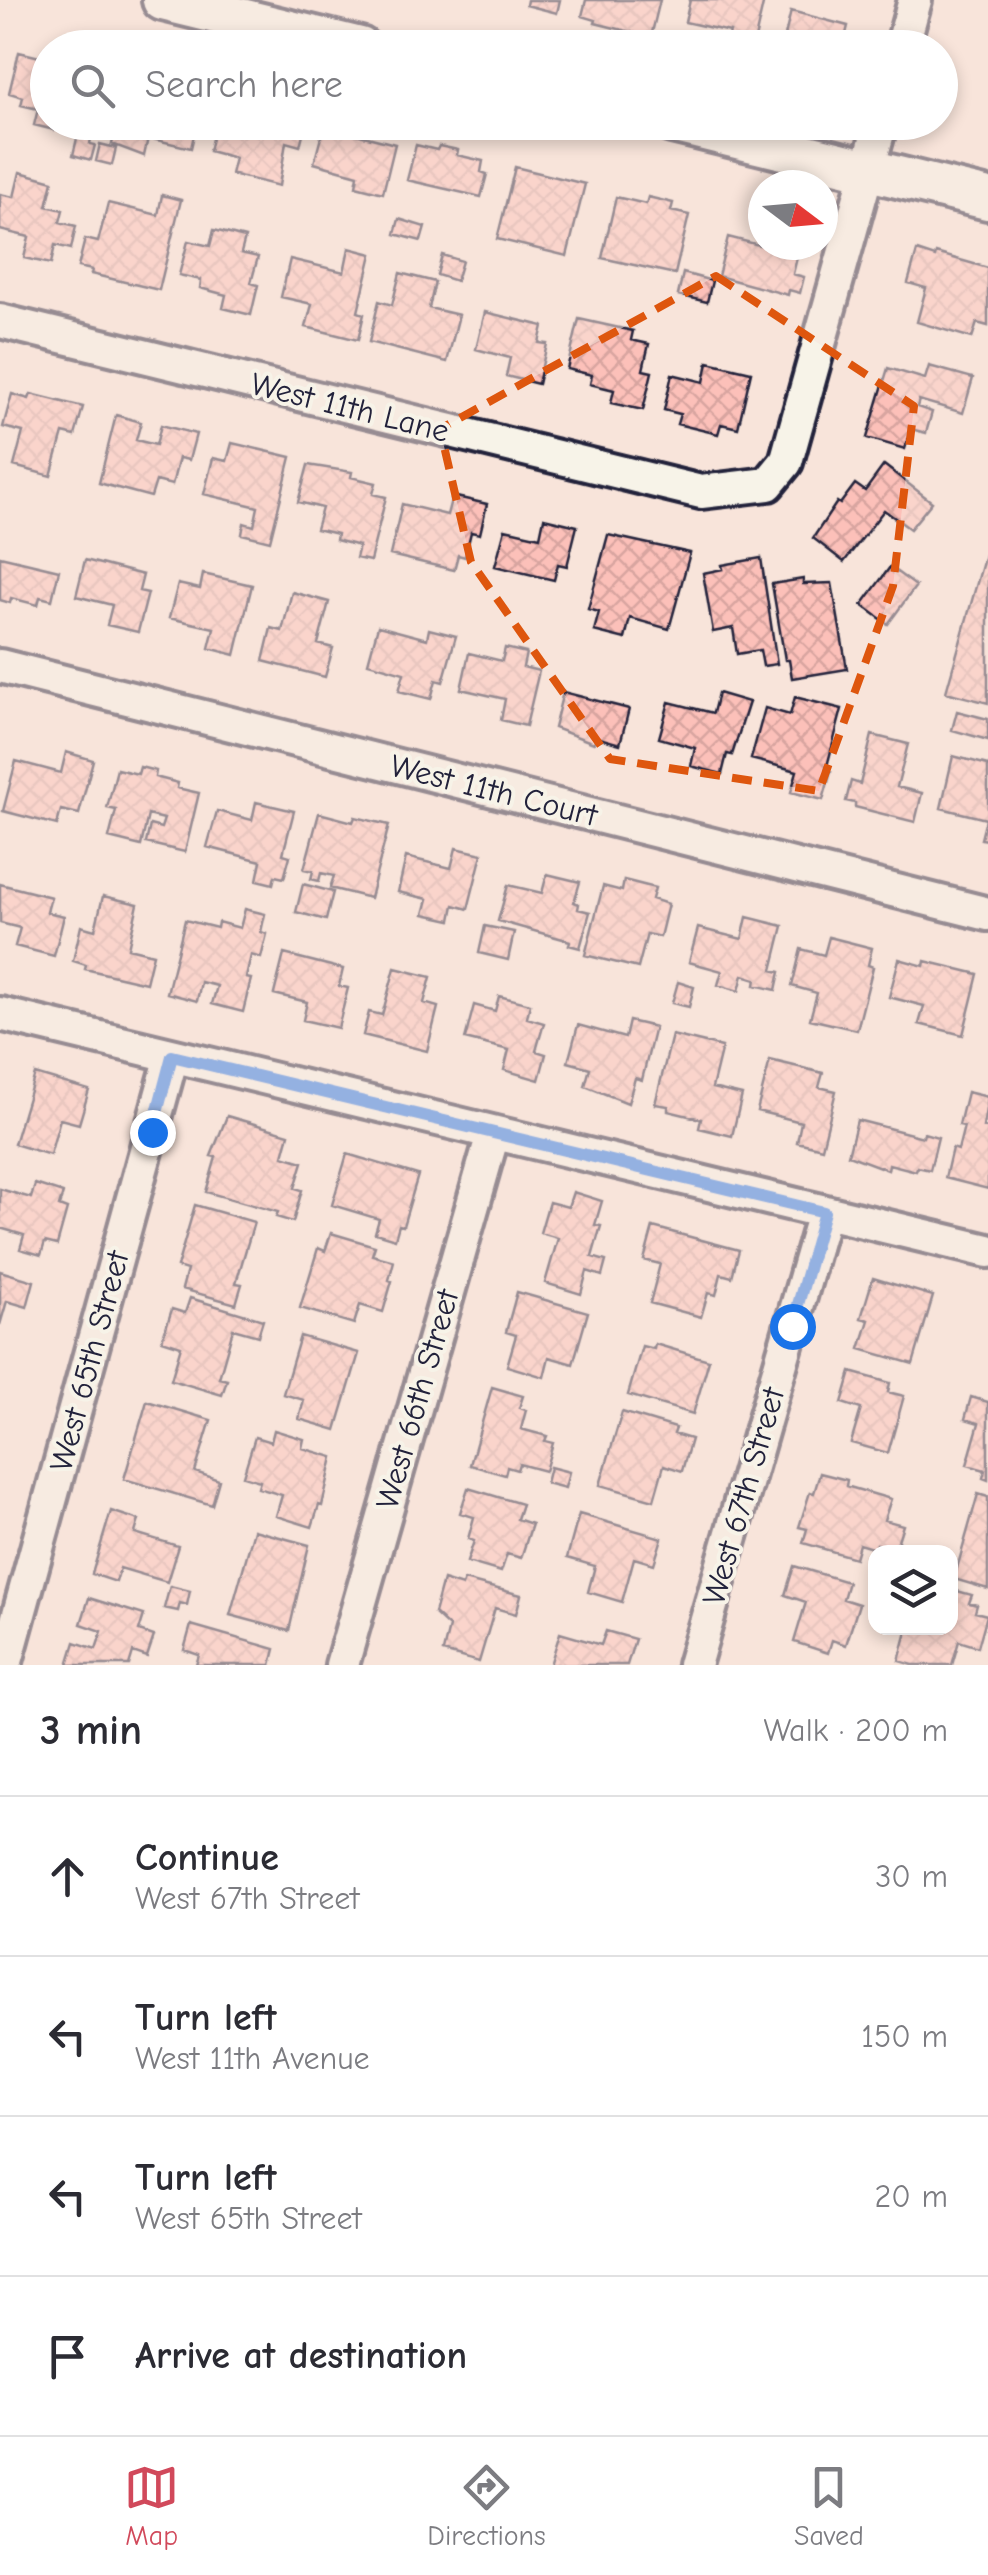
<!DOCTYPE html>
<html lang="en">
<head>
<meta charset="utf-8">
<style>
  :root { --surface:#fff; --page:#f7f7f7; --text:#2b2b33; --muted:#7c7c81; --line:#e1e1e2; --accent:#d1495b }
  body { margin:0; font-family:"Comic Neue",sans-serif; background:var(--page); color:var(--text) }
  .controls { position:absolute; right:30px; bottom:30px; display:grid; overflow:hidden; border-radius:20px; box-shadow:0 5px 15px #0003 }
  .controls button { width:90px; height:90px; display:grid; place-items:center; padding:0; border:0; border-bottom:2px solid var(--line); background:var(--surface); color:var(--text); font:50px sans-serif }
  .compass { position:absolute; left:748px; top:170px; width:90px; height:90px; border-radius:50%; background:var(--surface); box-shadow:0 5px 15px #0003; rotate:106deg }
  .stop { position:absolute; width:30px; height:30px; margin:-22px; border:8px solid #1a73e8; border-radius:50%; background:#fff }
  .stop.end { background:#1a73e8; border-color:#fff; box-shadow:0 2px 10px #0008 }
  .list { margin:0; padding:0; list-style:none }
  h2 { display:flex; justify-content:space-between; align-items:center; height:130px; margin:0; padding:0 40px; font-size:42px }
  h2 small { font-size:32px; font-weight:400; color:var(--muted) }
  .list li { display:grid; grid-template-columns:65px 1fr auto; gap:30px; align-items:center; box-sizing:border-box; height:160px; padding:0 40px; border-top:2px solid var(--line) }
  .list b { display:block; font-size:38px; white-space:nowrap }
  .list p { margin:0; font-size:32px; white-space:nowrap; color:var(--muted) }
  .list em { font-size:32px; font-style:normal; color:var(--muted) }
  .icon { flex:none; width:55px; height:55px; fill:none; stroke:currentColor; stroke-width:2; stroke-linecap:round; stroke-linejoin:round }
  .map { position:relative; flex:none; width:988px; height:1665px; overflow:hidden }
  .search { position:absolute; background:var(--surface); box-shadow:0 5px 15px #0003; left:30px; right:30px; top:30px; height:110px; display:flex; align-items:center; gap:25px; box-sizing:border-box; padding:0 35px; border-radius:55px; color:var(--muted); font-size:38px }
  .sheet { height:770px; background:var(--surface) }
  nav { display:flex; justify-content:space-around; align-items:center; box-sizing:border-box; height:140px; border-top:2px solid var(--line); background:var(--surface); font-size:28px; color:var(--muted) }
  nav a { display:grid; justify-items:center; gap:5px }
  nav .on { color:var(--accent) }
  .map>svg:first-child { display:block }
  .building { fill:url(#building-cross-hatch); stroke:#22223b; stroke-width:2.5 }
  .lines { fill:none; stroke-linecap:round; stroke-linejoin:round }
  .minor-casing { stroke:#22223b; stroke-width:40 }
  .major-casing { stroke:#22223b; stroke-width:48 }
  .minor { stroke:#f7f3e8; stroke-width:32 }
  .major { stroke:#f7f3e8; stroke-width:40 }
  .route { stroke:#1a73e8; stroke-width:12 }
  .marked { fill:none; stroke:#de560e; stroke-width:8; stroke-dasharray:20 12; stroke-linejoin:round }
  .labels { text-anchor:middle; stroke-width:8; stroke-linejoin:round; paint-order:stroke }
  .street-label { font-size:32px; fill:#22223b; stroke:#f7f3e8 }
</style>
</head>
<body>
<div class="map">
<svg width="988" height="1665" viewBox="0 0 988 1665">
  <defs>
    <pattern id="building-cross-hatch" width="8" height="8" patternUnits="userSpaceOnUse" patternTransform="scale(2.5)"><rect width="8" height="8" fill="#fcc0b9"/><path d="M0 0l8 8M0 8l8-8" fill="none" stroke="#d8a5a0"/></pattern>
  </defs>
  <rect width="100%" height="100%" fill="#f8e4da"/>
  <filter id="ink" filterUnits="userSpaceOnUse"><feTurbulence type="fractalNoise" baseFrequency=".01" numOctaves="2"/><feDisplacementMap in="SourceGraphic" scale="20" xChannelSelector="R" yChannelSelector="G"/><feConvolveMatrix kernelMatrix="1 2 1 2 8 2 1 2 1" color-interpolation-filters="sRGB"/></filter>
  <g filter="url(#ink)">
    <!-- building -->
    <path class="building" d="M527,0H560L557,13L526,5Z
      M586,0H660L651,37L595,23L596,20L582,16Z
      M690,0H764L753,48H726L730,32L685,22Z
      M791,11L848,26L845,38L864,43L863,48H782Z
      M19,52L48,59V122H57L54,130L34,125L38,109L21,105L23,97L9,93Z
      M118,122H197L191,148L148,138L144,156L112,144Z
      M216,122H306L300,146L286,142L279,186L231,174L235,158L209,151Z
      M324,126L395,144L383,193L356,186L358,175L314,163Z
      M79,130L92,133L90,144L95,145L91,160L73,155Z
      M100,144L116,148L112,165L96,161Z
      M416,145L437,150L439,146L458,150L457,155L483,161L481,172L487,174L481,197L407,180Z
      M515,167L585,184L567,256L497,239Z
      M20,172L53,181L47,206L63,210L60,222L76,226L71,249L55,245L51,264L24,258L29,237L0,230V194L14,197Z
      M162,195L181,200L159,290L91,274L92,270L78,267L85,239L98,242L108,203L158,215Z
      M616,197L646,204L648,197L673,203L671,211L689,215L675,274L602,258Z
      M399,219L425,227L421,241L395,234Z
      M763,229V245H800L793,274L804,277L800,293L789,290L788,295L718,276L728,237L759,245Z
      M214,230L245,238L241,253L258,257L251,283L258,285L251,315L223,308L226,295L200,288L201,280L179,275L188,241L210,246Z
      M349,248L372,254L358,312L364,314L358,340L306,327L312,304L281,297L290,259L344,272Z
      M917,251L935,257L936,253L988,268V326L977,323L972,338L917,322L926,288L908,283Z
      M442,255L462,261L456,281L437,275Z
      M400,273L435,282L429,308L459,315L447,362L369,342L379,301L392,305Z
      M683,273L712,281L707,302L678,295Z
      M485,312L543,326L539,343L547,344L538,384L506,376L510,358L476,349Z
      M579,319L633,331L631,340L649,344L643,370L652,372L643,410L611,403L614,390L590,384L592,375L567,369Z
      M708,362L751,372L738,428L721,424L718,434L677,424L680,414L664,410L672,374L704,382Z
      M929,366L973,378L963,413L919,400L917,407L932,412L926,433L911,429L905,449L867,438L888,368L925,379Z
      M12,394L29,399L31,394L83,407L75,436L63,433L51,476L14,466L23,432L3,427Z
      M116,415L141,422L136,440L156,445L161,425L196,434L189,460L179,458L172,485L156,481L151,497L99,483Z
      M232,443L291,457L270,541L242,534L244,523L254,526L258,507L204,494L213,458L227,461Z
      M308,465L352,472L351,477L376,483L373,494L386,497L370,561L356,558L359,546L336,540L337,534L316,529L322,508L298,502Z
      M884,465L932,502L910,529L884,510L844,562L813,538L837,502L840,504L855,484L865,491Z
      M452,496L487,504L480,534L471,532L465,557L458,555L454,570L390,555L402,504L447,515Z
      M544,518L577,526L567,566L558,564L554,580L495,566L505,529L540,537Z
      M608,535L690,553L669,629L630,618L625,639L594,631L599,612L588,609Z
      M988,544V703L946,692Z
      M0,556L59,570L52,600L40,597L38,605L11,598L10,603L0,600Z
      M761,558L777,664L763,666L760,650L737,654L733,628L713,632L703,573L723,569L722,565Z
      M85,560L143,575L139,591L148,593L138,632L107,625L112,605L76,596Z
      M890,567L916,586L888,624L862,605Z
      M203,574L252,585L235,655L209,648L214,628L169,618L178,584L200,589Z
      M803,579V584L832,583L847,669L792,678L789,660H785L772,584Z
      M292,592L329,602L318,644L333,648L325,677L263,661L271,628L282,631Z
      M378,626L427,639L429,629L456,636L443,682L436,680L431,699L399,691L404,673L368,663Z
      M505,648L526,653L523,667L539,671L526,726L501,720L505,699L461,689L469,653L502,661Z
      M563,692L629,709L620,744L596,737L594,743L554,728Z
      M718,693L749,702L732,755L727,754L722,774L691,766L695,748L659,738L669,702L713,713Z
      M795,697L842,709L826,770L831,772L823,800L791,792L797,771L751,759L765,708L790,715Z
      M957,711L988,719V740L952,730Z
      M872,735L908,744L897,787L922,793L915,822L855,807V803L846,801L851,781L860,784Z
      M66,752L93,760L79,814L61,810L57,825L3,811L16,761L61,773Z
      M953,756L988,765V840L981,839L986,819L941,808Z
      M140,767L156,771L155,777L178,783L177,788L199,793L185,852L146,843L150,825L161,828L164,819L148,815L141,846L109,838L116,810L107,808L117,769L138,774Z
      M256,802L294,811L283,854L290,856L284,878L275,876L273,884L257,880L261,861L207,847L217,811L252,820Z
      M319,813L353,822L355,817L389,825L370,898L330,888L334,876L321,873L319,881L311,879L313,871L304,869Z
      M456,848L482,854L468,909L454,905L451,920L424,914L428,899L398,892L406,857L451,868Z
      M547,874L580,882L574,902L579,904L578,909L590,912L580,948L569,945L570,941L498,921L508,885L542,893Z
      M624,880L655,888L652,899L668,904L660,937L647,934L638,968L585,955L603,886L622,891Z
      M0,884L51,897L47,912L64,916L54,956L15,946L20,928L0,923Z
      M303,884L333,892L326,920L296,912Z
      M103,896L138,904L128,948L153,954L146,983L85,969L86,965L73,961L81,926L95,930Z
      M245,909L265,914L261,932L267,934L261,958L251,955L246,978L251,979L243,1012L212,1004L217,986L201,982L197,1001L167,993L185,920L217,928L218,922L240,928Z
      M747,917L783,926L772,970L780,972L776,990L755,985L756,979L743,975L739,991L718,985L722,971L689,962L698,928L742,939Z
      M485,926L514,932L508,960L479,953Z
      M829,937L872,948L868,965L873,967L857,1030L810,1019L817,993L792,986L801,949L824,955Z
      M284,954L343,969L339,986L348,988L338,1028L303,1020L307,1002L274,994Z
      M899,959L924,966L925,961L978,974L963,1035L919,1024L924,1006L889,997Z
      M395,968L431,977L424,1003L438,1007L427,1051L363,1035L369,1012L382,1015Z
      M678,982L694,987L689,1007L672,1003Z
      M499,996L530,1004L527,1018L544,1023L536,1051L546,1054L539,1080L504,1070L509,1050L465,1039L474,1005L495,1011Z
      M629,1021L655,1027L642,1080L635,1078L628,1103L585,1086L590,1068L568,1062L578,1025L625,1038Z
      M672,1035L722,1047L712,1088L742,1095L732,1136L699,1128L701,1119L668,1111V1106L655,1104Z
      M770,1060L823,1073L819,1087L836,1091L822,1148L797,1142L801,1122L757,1111Z
      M35,1074L89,1090L79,1124L60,1119L50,1155L14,1144Z
      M967,1092L988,1097L983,1127L988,1128V1189L945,1178L952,1148L958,1150L964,1126L959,1125Z
      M227,1116L289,1134L283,1156L303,1162L295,1188L302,1190L293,1222L276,1217L278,1212L206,1192L216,1157L211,1156Z
      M857,1120L923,1137L924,1133L938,1137L930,1170L917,1167L916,1171L889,1164L888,1170L848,1155Z
      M347,1154L418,1175L403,1226L399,1225L395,1239L375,1233L379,1219L332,1205Z
      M35,1184L63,1193L59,1206L67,1209L57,1245L45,1242L41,1255L20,1249L24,1235L0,1228V1189L31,1198Z
      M573,1192L602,1201L595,1225L601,1226L592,1257L606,1261L602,1276L587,1271L581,1294L545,1283L558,1238L540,1233L549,1202L568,1207Z
      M195,1205L254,1222L236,1283L242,1284L236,1304L182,1289L187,1270L177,1267Z
      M653,1227L739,1250L732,1277L721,1274L716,1295L708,1293L701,1317L650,1303L660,1264L644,1260Z
      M331,1233L375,1246L372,1255L394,1261L389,1280L392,1281L383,1312L360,1305L354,1324L300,1308L318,1248L325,1251Z
      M0,1271L34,1281L27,1307L7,1301L0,1325Z
      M873,1278L933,1296L913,1364L860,1349L869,1320L861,1318Z
      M517,1292L588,1312L573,1364L549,1357L544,1377L507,1366L516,1335L506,1332Z
      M190,1298L263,1320L258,1336L233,1329L219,1378L227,1380L222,1395L171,1380L181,1346L162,1340L172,1309L185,1313Z
      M300,1336L359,1353L336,1430L299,1419L304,1400L283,1394Z
      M655,1344L709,1360L693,1414L628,1395L642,1346L654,1349Z
      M851,1372L890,1383L888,1392L904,1396L888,1453L851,1443L861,1409L842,1403Z
      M492,1387L523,1396L519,1408L526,1410L521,1429L547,1436L545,1441L553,1443L545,1471L519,1464L517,1470L507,1467L505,1475L470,1465Z
      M971,1397L988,1402V1480L983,1478L985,1470L967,1465L979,1423L965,1419Z
      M147,1401L211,1420L195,1472L219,1480L212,1505L124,1479Z
      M622,1412L676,1428L674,1434L691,1439L682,1471L664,1465L654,1500L600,1485Z
      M274,1430L304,1439L302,1448L333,1457L322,1506L319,1505L312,1527L276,1516L282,1495L258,1488L260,1481L243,1476L255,1437L271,1442Z
      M550,1467L569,1472L565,1488L546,1483Z
      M820,1473L847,1480L846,1486L891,1499L884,1520L903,1525L895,1550L877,1544L875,1549L859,1544L855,1558L803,1543L807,1529L799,1527L810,1492L814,1493Z
      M468,1488L522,1504L517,1519L532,1524L521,1558L507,1554L501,1572L467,1562L474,1541L468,1539L474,1517L460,1513Z
      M978,1494L988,1497V1589L954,1579Z
      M111,1511L139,1520L135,1533L178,1546L167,1582L120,1568L116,1582L92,1574Z
      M579,1514L662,1538L654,1564L634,1558L622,1602L588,1592L595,1566L567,1558Z
      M254,1530L309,1545L289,1631L230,1615Z
      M794,1566L848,1582L843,1599L859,1604L846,1645L832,1640L828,1653L794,1642L806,1602L785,1595Z
      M443,1580L462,1586L464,1580L521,1595L516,1614L495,1608L479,1662L443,1652L449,1627L434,1613Z
      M170,1586L190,1591L187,1605L180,1603L178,1611L164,1608Z
      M950,1589L972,1595L969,1603L977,1605L975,1612L987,1615L978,1647L959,1641L952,1665H913L899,1661L908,1628L924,1631L925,1628H950Z
      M89,1598L144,1615L139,1631L154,1636L147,1657L133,1652L129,1665H68L75,1642L96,1649L102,1631L81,1624Z
      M191,1625L275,1649L271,1665H196L199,1655L184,1650Z
      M606,1631L635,1639L627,1665H550L560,1633L601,1645Z"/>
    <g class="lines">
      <defs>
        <path id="minor" d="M902,48L915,0
          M0,321L701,492L768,484L786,462L881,122
          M0,666L988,914
          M0,1014L988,1251
          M5,1665L172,1056
          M342,1665L493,1134
          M694,1665L824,1213"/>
        <path id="major" d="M163,0L360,48
          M672,122L988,199"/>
      </defs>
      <!-- minor casing -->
      <use href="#minor" class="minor-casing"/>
      <!-- major casing -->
      <use href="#major" class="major-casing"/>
      <!-- minor -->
      <use href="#minor" class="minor"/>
      <!-- major -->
      <use href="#major" class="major"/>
    </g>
  </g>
  <g class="lines" filter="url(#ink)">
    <!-- route -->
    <path class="route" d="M152,1132L172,1056L824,1212L792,1326"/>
  </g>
  <!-- marked area -->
  <path d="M0 0H988V1665H0ZM716,276L914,406L893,586L819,791L610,759L471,562L440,429Z" fill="#f8e4da" fill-opacity=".55" fill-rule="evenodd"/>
  <path class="marked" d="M716,276L914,406L893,586L819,791L610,759L471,562L440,429Z"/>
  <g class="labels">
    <!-- street labels -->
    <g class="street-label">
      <text transform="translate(350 407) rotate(14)" y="11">West 11th Lane</text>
      <text transform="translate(494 790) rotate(14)" y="11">West 11th Court</text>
      <text transform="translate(89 1361) rotate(-75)" y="11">West 65th Street</text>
      <text transform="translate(417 1399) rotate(-74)" y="11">West 66th Street</text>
      <text transform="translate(743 1496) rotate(-74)" y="11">West 67th Street</text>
    </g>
  </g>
</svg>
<div class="controls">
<button><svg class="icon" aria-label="layers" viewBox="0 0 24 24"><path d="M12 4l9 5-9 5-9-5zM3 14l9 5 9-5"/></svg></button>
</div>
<svg class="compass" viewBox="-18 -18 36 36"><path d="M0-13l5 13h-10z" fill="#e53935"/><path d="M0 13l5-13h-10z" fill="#7c7c81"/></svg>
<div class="stop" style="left:792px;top:1326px"></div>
<div class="stop end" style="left:152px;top:1132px"></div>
<div class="search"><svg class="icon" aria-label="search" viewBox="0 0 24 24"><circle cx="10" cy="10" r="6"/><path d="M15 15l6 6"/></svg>Search here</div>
</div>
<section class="sheet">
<h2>3 min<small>Walk · 200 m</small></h2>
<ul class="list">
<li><svg class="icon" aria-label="ahead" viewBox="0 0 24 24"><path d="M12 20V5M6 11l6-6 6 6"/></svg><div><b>Continue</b><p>West 67th Street</p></div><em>30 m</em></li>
<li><svg class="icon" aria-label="left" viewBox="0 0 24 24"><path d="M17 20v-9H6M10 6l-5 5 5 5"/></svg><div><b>Turn left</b><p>West 11th Avenue</p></div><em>150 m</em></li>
<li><svg class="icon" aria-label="left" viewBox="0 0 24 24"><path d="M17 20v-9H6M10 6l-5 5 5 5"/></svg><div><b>Turn left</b><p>West 65th Street</p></div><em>20 m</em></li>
<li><svg class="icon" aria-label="arrive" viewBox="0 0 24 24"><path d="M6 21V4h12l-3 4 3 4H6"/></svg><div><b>Arrive at destination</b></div></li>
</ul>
</section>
<nav>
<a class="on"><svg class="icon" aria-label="map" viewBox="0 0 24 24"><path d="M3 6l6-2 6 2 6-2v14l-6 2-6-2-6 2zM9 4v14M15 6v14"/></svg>Map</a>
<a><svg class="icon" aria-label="directions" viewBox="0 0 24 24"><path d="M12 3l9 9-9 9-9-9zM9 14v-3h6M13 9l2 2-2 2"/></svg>Directions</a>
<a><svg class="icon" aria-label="saved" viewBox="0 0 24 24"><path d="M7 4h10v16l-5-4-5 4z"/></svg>Saved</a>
</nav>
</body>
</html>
